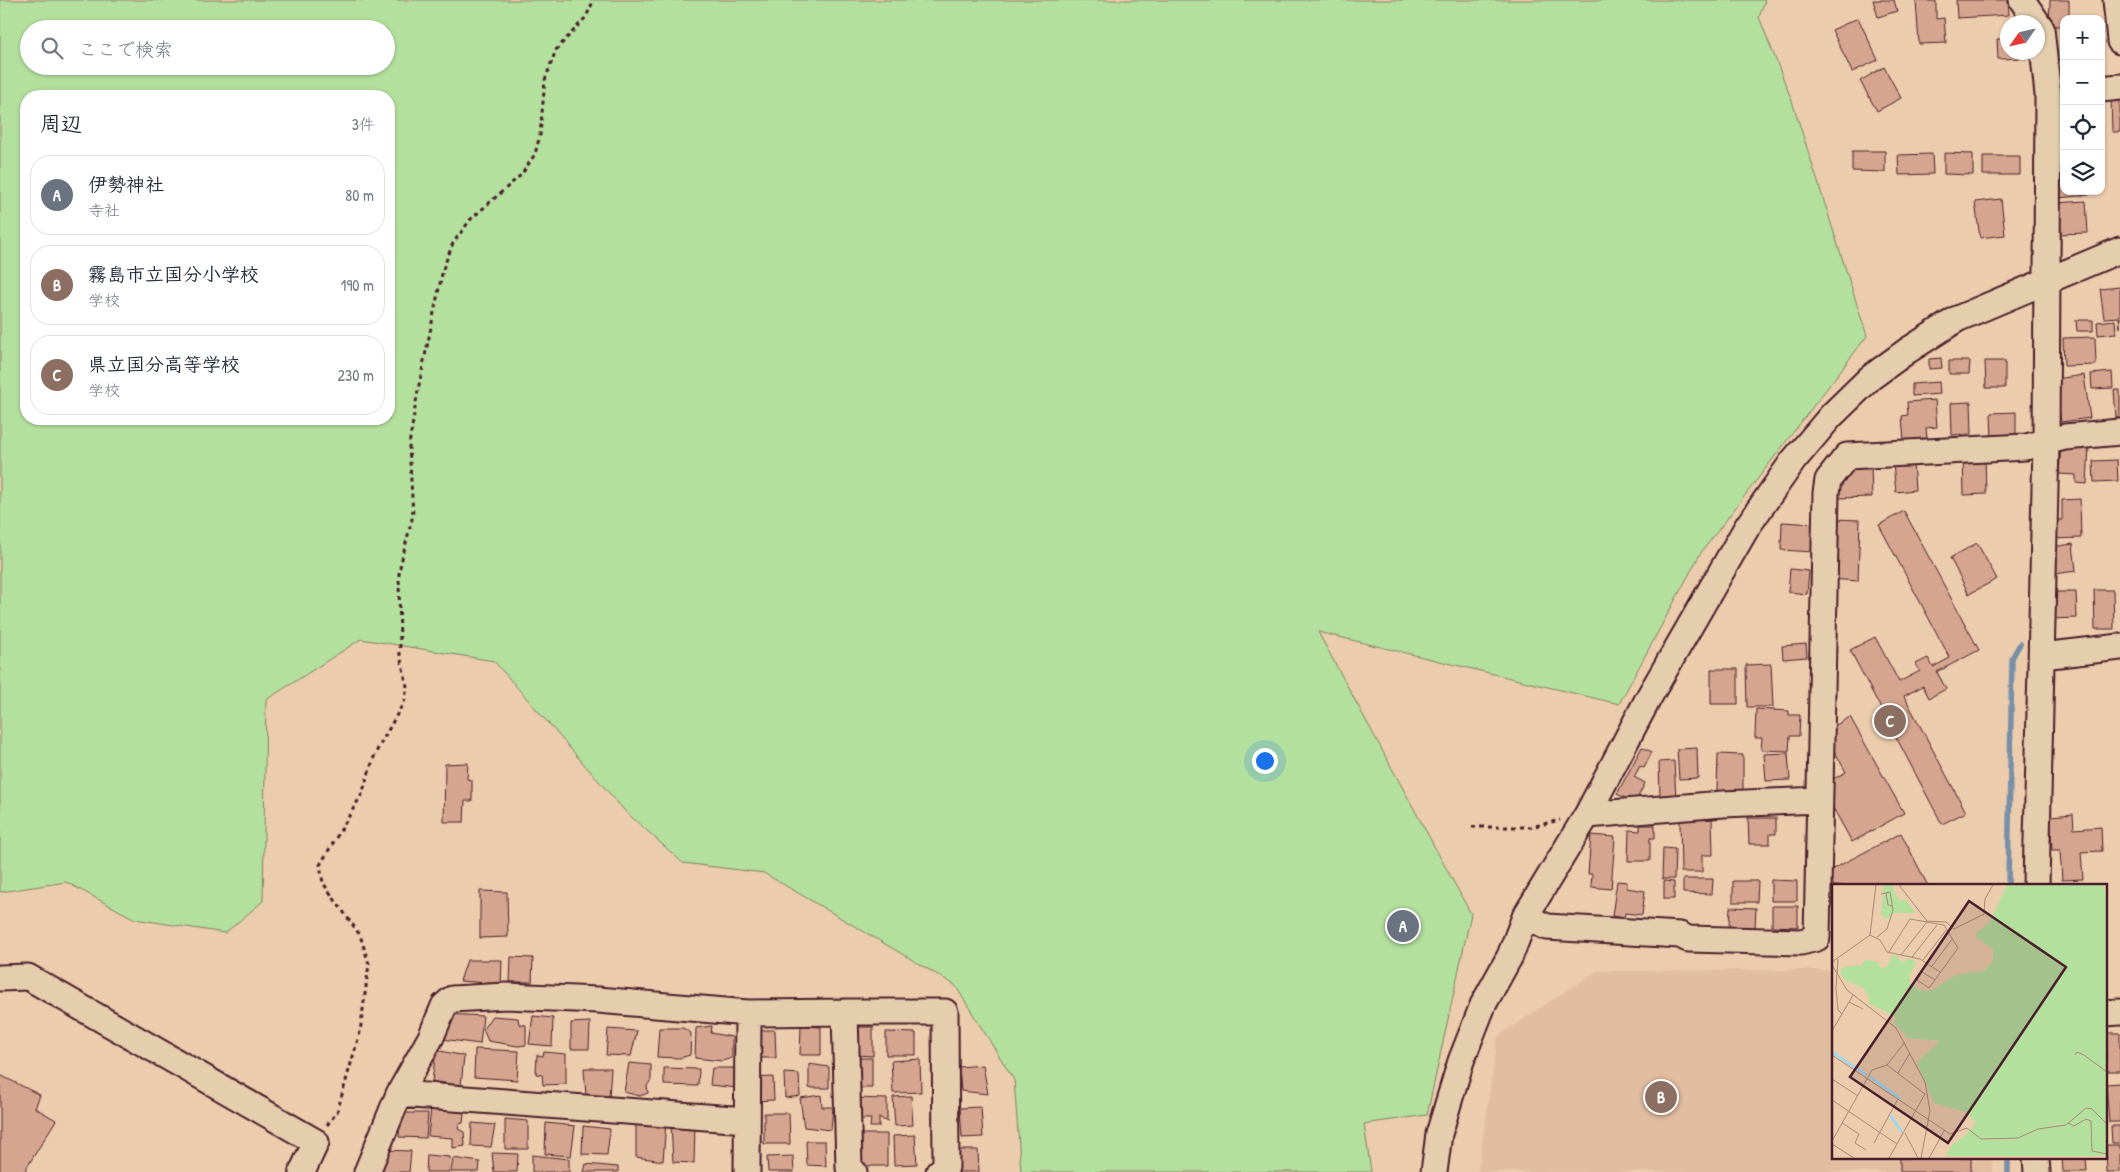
<!DOCTYPE html>
<html lang="ja">
<head>
<meta charset="utf-8">
<style>
  :root { --surface:#fff; --page:#f6f6f7; --text:#1f2937; --muted:#747a83; --line:#e0e1e3; --accent:#4a1f2b }
  body { margin:0; font-family:"Patrick Hand","Klee One",sans-serif; background:var(--page); color:var(--text) }
  .controls { position:absolute; right:15px; top:15px; display:grid; overflow:hidden; border-radius:10px; box-shadow:0 1px 4px #0004 }
  .controls button { width:45px; height:45px; display:grid; place-items:center; padding:0; border:0; border-bottom:1px solid var(--line); background:var(--surface); color:var(--text); font:25px sans-serif }
  .compass { position:absolute; left:2000px; top:15px; width:45px; height:45px; border-radius:50%; background:var(--surface); box-shadow:0 1px 4px #0004; rotate:236deg }
  .you { position:absolute; left:1264px; top:760px; width:18px; height:18px; margin:-12px; border:4px solid #fff; border-radius:50%; background:#1a73e8; box-shadow:0 0 0 8px #1a73e833 }
  .badge { display:grid; place-items:center; width:32px; height:32px; border-radius:50%; background:var(--accent); color:#fff; font-size:16px; font-weight:700 }
  .pin { position:absolute; translate:-50% -50%; border:2px solid #fff; box-shadow:0 1px 5px #0006 }
  .list { margin:0; padding:0; list-style:none }
  h2 { display:flex; justify-content:space-between; align-items:center; height:65px; margin:0; padding:0 20px; font-size:21px }
  h2 small { font-size:16px; font-weight:400; color:var(--muted) }
  .list li { display:grid; grid-template-columns:32px 1fr auto; gap:15px; align-items:center; box-sizing:border-box; height:80px; margin:0 10px 10px; padding:0 10px; border:1px solid var(--line); border-radius:20px }
  .list b { display:block; font-size:19px; white-space:nowrap }
  .list p { margin:0; font-size:16px; white-space:nowrap; color:var(--muted) }
  .list em { font-size:16px; font-style:normal; color:var(--muted) }
  .icon { flex:none; width:28px; height:28px; fill:none; stroke:currentColor; stroke-width:2; stroke-linecap:round; stroke-linejoin:round }
  .map { position:relative; flex:none; width:2120px; height:1172px; overflow:hidden }
  .search { position:absolute; background:var(--surface); box-shadow:0 1px 4px #0004; left:20px; top:20px; width:375px; height:55px; display:flex; align-items:center; gap:12px; box-sizing:border-box; padding:0 18px; border-radius:28px; color:var(--muted); font-size:19px }
  .panel { position:absolute; background:var(--surface); box-shadow:0 1px 4px #0004; left:20px; top:90px; width:375px; height:335px; border-radius:20px }
  .map>svg:first-child { display:block }
  .built { fill:#e1bda1 }
  .green { fill:#b4e09e; stroke:#7f8064; fill-rule:evenodd }
  .lines { fill:none; stroke-linecap:round; stroke-linejoin:round }
  .stream { stroke:#788fa7; stroke-width:5.5 }
  .building { fill:#d5a58f; stroke:#4a1f2b }
  .minor-casing { stroke:#4a1f2b; stroke-width:29 }
  .path { stroke:#4a1f2b; stroke-width:3; stroke-dasharray:4 4; stroke-linecap:butt }
  .minor { stroke:#e5ceae; stroke-width:25 }
  .inset-river { fill:none; stroke:#97daf9; stroke-width:2.5 }
  .inset-road { fill:none; stroke:#ab8778; stroke-width:1 }
  .view { fill:#4a1f2b; fill-opacity:0.15; stroke:#4a1f2b; stroke-width:2.5 }
  .inset-edge { fill:none; stroke:#4a1f2b; stroke-width:2.5 }
</style>
</head>
<body>
<div class="map">
<svg width="2120" height="1172" viewBox="0 0 2120 1172">
  <rect width="100%" height="100%" fill="#ebccac"/>
  <filter id="ink" filterUnits="userSpaceOnUse"><feTurbulence type="fractalNoise" baseFrequency=".02" numOctaves="2"/><feDisplacementMap in="SourceGraphic" scale="10" xChannelSelector="R" yChannelSelector="G"/><feConvolveMatrix kernelMatrix="1 2 1 2 8 2 1 2 1" color-interpolation-filters="sRGB"/></filter>
  <g filter="url(#ink)">
    <!-- built -->
    <path class="built" d="M1834,970V1158H1992V1172H1478L1498,1036L1597,971Z"/>
    <!-- green -->
    <path class="green" d="M0,0H1765L1759,17L1792,101L1867,336L1700,554L1619,704L1318,632L1471,914L1427,1115L1364,1124L1371,1172H1021L1014,1080L955,985L764,873L683,863L625,811L494,661L361,639L266,700L263,901L225,933L135,919L66,882L0,892ZM29,29H386V66H29ZM26,96H389V419H26Z"/>
    <g class="lines">
      <!-- stream -->
      <path class="stream" d="M2008,886L2012,658L2020,644
        M2008,1158V1172"/>
    </g>
    <!-- building -->
    <path class="building" d="M1873,0H1894L1897,11L1878,17Z
      M1956,0H2008L2009,15L1957,18Z
      M2050,0H2069V19H2064V26H2049Z
      M1916,1H1936V19L1944,18L1946,43L1919,44Z
      M1858,18L1878,60L1852,72L1832,30Z
      M1997,39H2008V52H2027V58L1998,59Z
      M1884,67L1901,98L1877,111L1860,81Z
      M2111,98H2120V132H2112Z
      M1852,151H1885V172L1852,171Z
      M1944,153L1973,154V175L1944,174Z
      M1932,154L1933,174L1899,175L1898,155Z
      M1983,156H2020V175H1983Z
      M2064,174V191H2089V195L2058,198L2055,175Z
      M2001,199L2005,235L1980,238L1975,202Z
      M2086,201L2088,233L2058,234L2056,203Z
      M2120,287V328L2119,317L2104,318L2100,289Z
      M2076,320H2093V331H2077Z
      M2115,320L2116,333L2098,335L2097,322Z
      M2095,337L2096,365L2064,366L2063,338Z
      M1941,358L1942,368L1929,369V359Z
      M1949,361H1970L1969,374H1949Z
      M1985,361H2005V388H1986Z
      M2112,372L2113,388L2092,389L2091,374Z
      M2084,375L2090,418L2061,422L2055,379Z
      M1939,382L1940,394L1912,396V384Z
      M2114,390H2120V418H2116Z
      M1935,400L1937,427L1926,428L1927,439L1904,441L1902,416L1908,415L1907,402Z
      M1971,402L1972,434L1952,435L1951,403Z
      M2016,412V440H1992L1991,413Z
      M2061,443L2089,445L2087,484L2076,483V475L2059,474Z
      M1963,456H1985L1986,494L1964,495Z
      M2117,460L2118,481L2094,482L2093,461Z
      M1913,462L1915,490L1896,492L1893,464Z
      M1848,463L1871,465L1872,497L1838,498L1836,476Z
      M2080,499L2081,538L2050,539L2049,520H2062V500Z
      M1904,511L1979,650L1937,672L1946,689L1929,698L1923,686L1904,696L1966,812L1942,824L1850,650L1875,637L1899,682L1920,671L1916,664L1928,658L1933,667L1950,658L1879,525Z
      M1832,519L1860,520L1858,581L1830,579Z
      M1782,522L1816,524L1814,552L1781,550Z
      M1977,543L1997,579L1969,594L1950,558Z
      M2073,544L2076,571L2054,574L2051,547Z
      M1790,569L1809,571L1807,594L1788,592Z
      M2094,590H2113L2114,629H2095Z
      M2049,592H2076L2077,618L2050,619Z
      M1806,644L1807,657L1783,659L1782,646Z
      M1771,664L1773,707H1747L1746,665Z
      M1711,669H1738V704H1711Z
      M1756,709L1789,711V715H1800L1799,736H1790L1789,751L1761,750L1762,738H1755Z
      M1850,717L1904,813L1852,842L1821,786L1846,772L1824,732Z
      M1642,747L1652,752L1644,768L1640,766L1634,777L1645,783L1635,803L1617,794Z
      M1697,748L1698,778L1679,779L1677,749Z
      M1788,753L1790,780L1766,781L1764,754Z
      M1718,754L1743,755V791H1717Z
      M1674,761L1676,799H1660L1659,762Z
      M468,763L467,779L472,780V801H465L464,822H444L445,764Z
      M2073,814L2074,829L2101,827L2102,851L2081,852L2083,879L2062,880L2060,850H2052L2050,816Z
      M1748,818H1776V834H1770V844H1749Z
      M1712,819L1713,855H1702V872H1681L1680,820Z
      M1640,825H1655V838H1650V861H1628L1629,830L1640,831Z
      M1901,833L1928,886H1834L1827,872Z
      M1591,835L1615,837L1611,889L1591,887L1592,874H1588Z
      M1663,848L1675,849L1674,879H1662Z
      M1683,879H1713L1712,894L1683,893Z
      M1771,880L1797,881V901H1771Z
      M1617,881L1627,882V888L1645,891L1642,915L1625,913L1624,918L1612,916Z
      M1664,881L1674,882V899H1664Z
      M1733,881H1758L1757,902H1733Z
      M480,891L507,892L508,937L480,938Z
      M1772,906H1798V927L1772,926Z
      M1730,907L1756,908L1755,929L1729,927Z
      M511,957L533,958L532,982H510Z
      M467,960H502L501,984L460,981Z
      M447,1014L483,1016L480,1044L442,1039Z
      M492,1016L518,1018L519,1024L526,1025V1045L518,1046L488,1041L483,1029Z
      M533,1016L553,1018L552,1046L529,1044Z
      M590,1022L589,1049H571V1023Z
      M712,1026L711,1033L732,1037V1058L722,1061L695,1058L696,1028Z
      M801,1026L821,1027V1055H800Z
      M854,1027H873V1056L854,1055Z
      M659,1028H683L691,1033L690,1055L680,1058L657,1057Z
      M608,1029L637,1031L631,1056L606,1055Z
      M758,1030H775L776,1058H758Z
      M886,1032L916,1033V1055H886Z
      M2106,1033H2120V1071H2106Z
      M475,1049L519,1051L517,1080L474,1077Z
      M436,1050L464,1056L461,1086L432,1081Z
      M544,1052L566,1054V1084L543,1085L542,1075L536,1074L537,1055L543,1056Z
      M850,1058H872V1088H850Z
      M920,1059L921,1092L893,1093L891,1061Z
      M629,1063L651,1065V1080L647,1086L648,1093L640,1096L624,1092Z
      M809,1064L829,1067V1088H809Z
      M983,1065L988,1094L961,1091L959,1067Z
      M584,1068H611L609,1099L586,1097Z
      M664,1068L699,1069L698,1086L664,1085Z
      M712,1068H739L738,1088L710,1085Z
      M784,1073L799,1074L800,1096L785,1098Z
      M0,1075L40,1095L35,1108L56,1120L24,1172H0Z
      M773,1077L774,1100L753,1101L752,1078Z
      M2120,1083V1122H2109L2106,1084Z
      M821,1095L822,1107H833L831,1130L804,1127L800,1098Z
      M911,1096L913,1125L895,1126L893,1097Z
      M854,1098L887,1099V1122L879,1117V1127H870L871,1119H861V1105H854Z
      M465,1105L463,1123L459,1124L458,1129L464,1132L465,1146L453,1148V1138L428,1136L431,1108Z
      M981,1107L983,1137L962,1138L960,1108Z
      M400,1113H428L426,1138L399,1137Z
      M764,1113H789L790,1144H764Z
      M505,1119L528,1121V1149H505Z
      M636,1122H666L663,1161L636,1157Z
      M472,1123L495,1125L491,1147L471,1146Z
      M546,1123L575,1126L571,1156L545,1154Z
      M671,1124H695L694,1163L673,1162Z
      M583,1126L610,1129L607,1155L582,1154Z
      M2111,1126H2120V1143H2112Z
      M855,1134H887V1166H855Z
      M915,1135L917,1164L894,1165L893,1136Z
      M806,1141H825L826,1166L807,1165Z
      M2106,1145H2120V1172H2107Z
      M381,1150L411,1151L409,1172H380Z
      M958,1150H978L979,1172H959Z
      M492,1153L518,1154L517,1172H494Z
      M427,1155L450,1157L449,1172H426Z
      M532,1155L569,1159V1172H532Z
      M793,1156L794,1172H768L767,1157Z
      M453,1158L480,1162L479,1172H451Z
      M1900,1158H1971V1172H1900Z
      M2062,1158H2086L2087,1172H2063Z
      M586,1164L618,1167V1172H584Z"/>
    <g class="lines">
      <defs>
        <path id="minor" d="M2022,0L2041,28L2048,95L2046,443L2036,886
          M2116,0L2120,41
          M2101,89L2120,87
          M2042,656L2120,647
          M1587,815L1723,804L1819,800
          M1525,917L1547,927L1680,935L1688,939L1801,942L1817,938L1826,493L1828,480L1847,456L2026,447L2065,437L2120,432
          M0,978L28,977L316,1142L302,1172
          M2106,1013L2120,1012
          M399,1094L746,1120
          M2036,1158L2037,1172
          M367,1172L399,1094L431,1037L444,1006L452,999L506,996L598,1000L748,1013L845,1012
          M747,1172L748,1013
          M854,1172L849,1168L845,1012H945L946,1167L939,1172
          M1434,1172L1439,1134L1461,1061L1483,1005L1510,956L1525,917L1587,815L1649,697L1747,527L1793,461L1831,416L1870,378L1907,351L1957,319L2120,250"/>
      </defs>
      <!-- minor casing -->
      <use href="#minor" class="minor-casing"/>
      <!-- path -->
      <path class="path" d="M1472,827H1531L1560,820
        M327,1125L337,1112L360,1032L369,964L360,935L323,883L320,865L362,794L375,754L405,700L407,686L400,655L399,571L413,515L409,445L418,390L443,269L453,243L471,219L522,174L535,154L540,135L545,80L556,50L586,17L594,0"/>
      <!-- minor -->
      <use href="#minor" class="minor"/>
    </g>
  </g>
  <!-- overview -->
  <g transform="translate(1832 884)">
    <rect width="275" height="275" fill="#ebccac"/>
    <path d="M52,1H62L60,4L67,16H74L84,29H60L57,35L49,32ZM175,1H272L275,24V272H113L122,259L133,252L144,239L134,228L102,219L85,178L108,157L76,154L62,139L64,133L36,119L38,114L31,104L13,96L8,88L12,83L29,81L33,76L46,78L48,84L55,83L60,72H66L67,77L73,78L74,74L85,78L77,91L79,101L88,106L99,107L124,91L152,87L161,77V65L145,54L144,49L157,39Z" fill="#b4e09e"/>
    <path class="inset-river" d="M0,168L35,191M38,193L68,214M58,231L70,248"/>
    <path class="inset-road" d="M67,1L95,37L114,38L122,45L152,30L153,15L161,1M54,9L56,21L61,22M38,51L48,56L55,68L88,75L108,88M45,53L55,45L61,26L58,8L49,10M57,68L78,35L112,41L126,64L103,96M69,71L95,38M80,73L105,41M6,75L4,104L6,126L10,130M91,76L115,45M0,78L38,51L44,1M0,81L15,106L64,144L93,198L98,227L89,274M100,82L121,54M90,88L103,96L97,104L85,96ZM17,118L31,125M0,147L21,111M0,171L118,250L135,244L149,255L186,254L206,245L234,241L254,224L260,225L275,240M243,171L245,168L252,171L275,188M66,189L78,169M0,195L26,212M0,216L65,260M10,239L27,250L23,259L34,266M236,239L242,242L254,235L259,237L260,267L275,270M73,249L86,274M0,257L40,186L55,181M42,259L66,215M0,260L22,274M57,274L93,210L55,181L73,158M97,274L112,247"/>
    <path class="view" d="M137,17L234,83L116,259L18,193Z"/>
    <rect width="275" height="275" class="inset-edge"/>
  </g>
</svg>
<div class="controls">
<button>+</button>
<button>−</button>
<button><svg class="icon" aria-label="locate" viewBox="0 0 24 24"><circle cx="12" cy="12" r="6"/><path d="M12 2v4M12 18v4M2 12h4M18 12h4"/></svg></button>
<button><svg class="icon" aria-label="layers" viewBox="0 0 24 24"><path d="M12 4l9 5-9 5-9-5zM3 14l9 5 9-5"/></svg></button>
</div>
<svg class="compass" viewBox="-18 -18 36 36"><path d="M0-13l5 13h-10z" fill="#e53935"/><path d="M0 13l5-13h-10z" fill="#747a83"/></svg>
<div class="you"></div>
<div class="pin badge" style="left:1403px;top:926px;background:#6b7280">A</div>
<div class="pin badge" style="left:1661px;top:1097px;background:#8d6e63">B</div>
<div class="pin badge" style="left:1890px;top:721px;background:#8d6e63">C</div>
<div class="search"><svg class="icon" aria-label="search" viewBox="0 0 24 24"><circle cx="10" cy="10" r="6"/><path d="M15 15l6 6"/></svg>ここで検索</div>
<section class="panel">
<h2>周辺<small>3件</small></h2>
<ul class="list">
<li><span class="badge" style="background:#6b7280">A</span><div><b>伊勢神社</b><p>寺社</p></div><em>80 m</em></li>
<li><span class="badge" style="background:#8d6e63">B</span><div><b>霧島市立国分小学校</b><p>学校</p></div><em>190 m</em></li>
<li><span class="badge" style="background:#8d6e63">C</span><div><b>県立国分高等学校</b><p>学校</p></div><em>230 m</em></li>
</ul>
</section>
</div>
</body>
</html>
